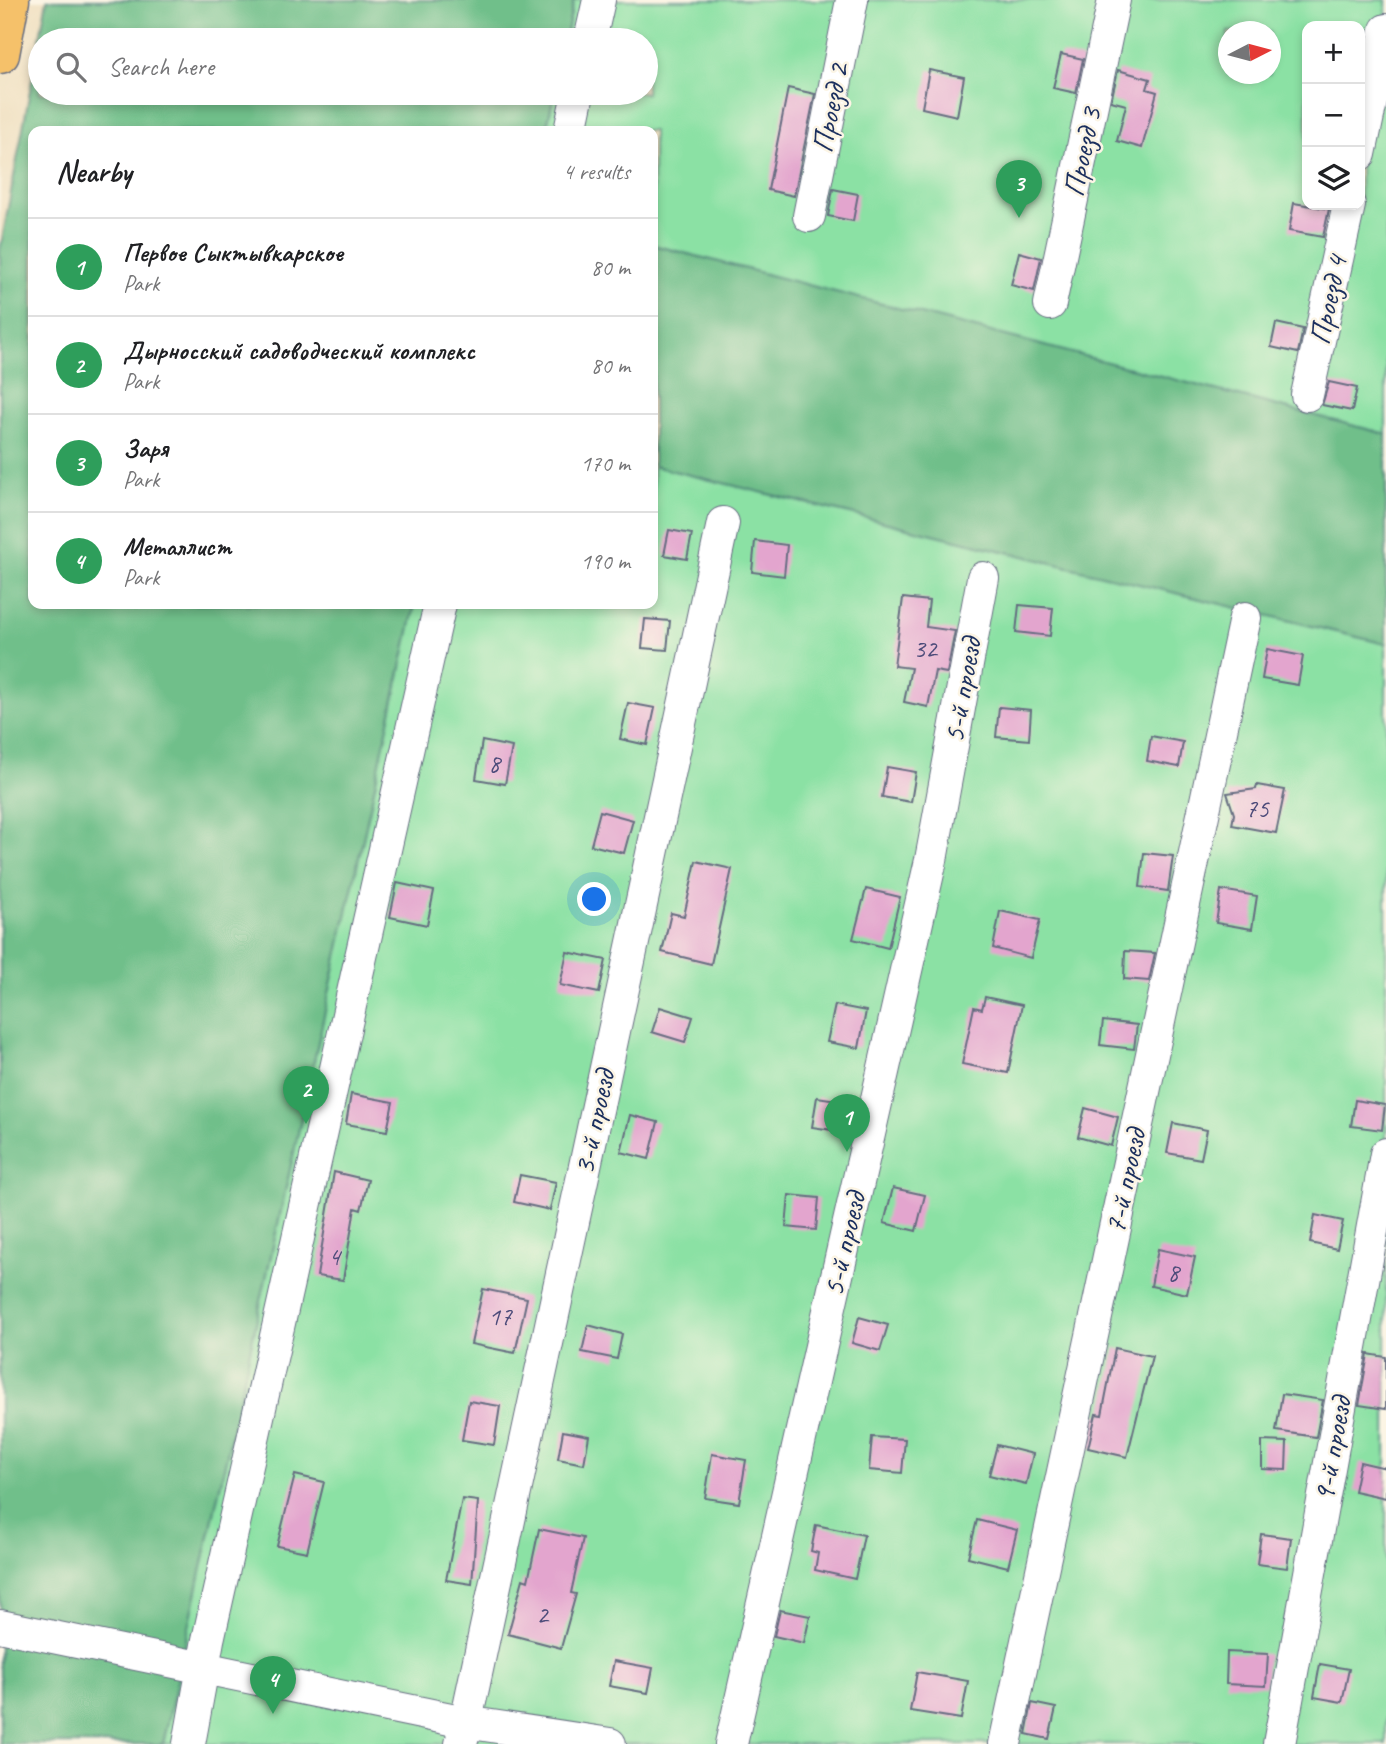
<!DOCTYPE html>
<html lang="en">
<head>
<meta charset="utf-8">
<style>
  :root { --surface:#fff; --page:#f6f6f6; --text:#202124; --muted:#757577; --line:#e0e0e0; --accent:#d1495b }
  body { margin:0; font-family:Caveat,sans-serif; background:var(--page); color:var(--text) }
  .controls { position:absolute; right:21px; top:21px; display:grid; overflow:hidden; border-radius:14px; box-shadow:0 4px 10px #0003 }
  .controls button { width:63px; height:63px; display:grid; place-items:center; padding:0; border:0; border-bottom:2px solid var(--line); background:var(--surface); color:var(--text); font:35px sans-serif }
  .compass { position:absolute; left:1218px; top:21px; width:63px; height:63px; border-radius:50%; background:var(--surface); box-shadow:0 4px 10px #0003; rotate:84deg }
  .you { position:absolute; left:595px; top:900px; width:24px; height:24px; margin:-18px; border:5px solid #fff; border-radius:50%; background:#1a73e8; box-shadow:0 0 0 10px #1a73e833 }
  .badge { display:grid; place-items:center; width:46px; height:46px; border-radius:50%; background:var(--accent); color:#fff; font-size:23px; font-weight:700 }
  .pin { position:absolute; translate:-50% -58px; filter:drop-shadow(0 2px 4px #0008) }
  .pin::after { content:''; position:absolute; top:37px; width:24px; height:21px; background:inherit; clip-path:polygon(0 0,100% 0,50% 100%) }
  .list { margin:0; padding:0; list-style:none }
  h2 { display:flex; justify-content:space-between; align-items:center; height:91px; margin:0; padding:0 28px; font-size:30px }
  h2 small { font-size:23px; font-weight:400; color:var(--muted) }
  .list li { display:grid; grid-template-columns:46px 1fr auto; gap:21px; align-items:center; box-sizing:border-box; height:98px; padding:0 28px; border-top:2px solid var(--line) }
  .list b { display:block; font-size:26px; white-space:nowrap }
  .list p { margin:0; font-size:23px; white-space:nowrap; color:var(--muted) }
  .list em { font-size:23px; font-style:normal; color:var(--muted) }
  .icon { flex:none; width:38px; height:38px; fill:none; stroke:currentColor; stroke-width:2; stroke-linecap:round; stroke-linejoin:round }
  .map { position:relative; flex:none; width:1386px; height:1744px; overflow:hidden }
  .search { position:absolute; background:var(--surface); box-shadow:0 4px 10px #0003; left:28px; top:28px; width:630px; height:77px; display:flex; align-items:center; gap:18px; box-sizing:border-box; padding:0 24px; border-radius:38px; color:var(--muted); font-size:26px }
  .panel { position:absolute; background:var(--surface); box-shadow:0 4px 10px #0003; left:28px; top:126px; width:630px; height:483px; border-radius:14px }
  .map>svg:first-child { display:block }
  .green { fill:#8be1a4; stroke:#538881; stroke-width:2; fill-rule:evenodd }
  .forest { fill:#70bf8a; stroke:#467774; stroke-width:2 }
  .building { fill:#e3a5ce }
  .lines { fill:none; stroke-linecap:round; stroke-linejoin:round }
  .minor-casing { stroke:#666d81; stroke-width:34 }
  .major-casing { stroke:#666d81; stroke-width:41 }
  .minor { stroke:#fff; stroke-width:32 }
  .major { stroke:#f5c16b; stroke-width:38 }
  .labels { text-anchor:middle; stroke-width:5; stroke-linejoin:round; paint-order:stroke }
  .number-label { font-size:26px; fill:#4d4c7a }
  .street-label { font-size:30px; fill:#1b2f5e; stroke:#fcf5e5 }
</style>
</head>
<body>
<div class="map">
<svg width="1386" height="1744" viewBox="0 0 1386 1744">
  <rect width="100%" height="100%" fill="#fcf5e5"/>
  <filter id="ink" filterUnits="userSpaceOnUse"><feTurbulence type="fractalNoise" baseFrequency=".0143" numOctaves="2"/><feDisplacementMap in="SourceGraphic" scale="14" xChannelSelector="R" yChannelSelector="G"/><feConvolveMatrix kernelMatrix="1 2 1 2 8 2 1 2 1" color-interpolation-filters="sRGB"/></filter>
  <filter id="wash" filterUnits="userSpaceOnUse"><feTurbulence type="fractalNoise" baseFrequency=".00686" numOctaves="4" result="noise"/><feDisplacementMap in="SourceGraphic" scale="28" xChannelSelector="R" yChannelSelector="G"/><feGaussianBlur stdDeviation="1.57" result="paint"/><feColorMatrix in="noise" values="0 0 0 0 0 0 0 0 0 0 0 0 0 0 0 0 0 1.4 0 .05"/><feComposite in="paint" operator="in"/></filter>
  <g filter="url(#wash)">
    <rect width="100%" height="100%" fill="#f0e0c1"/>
    <!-- green -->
    <path class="green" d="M574,0H1386V434L653,245V131H546L554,93H646V40H565ZM1307,26H1360V205H1307ZM1228,32H1270V74H1228Z
      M653,466L1386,644V1744H163L415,604H653Z"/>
    <!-- forest -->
    <path class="forest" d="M47,0H574L565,40H40V93H554L546,131H33V604H415L163,1744H0V250Z
      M653,245L1386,434V644L653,466Z"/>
    <g id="blocks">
      <!-- building -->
      <path class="building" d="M1360,30L1367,31L1361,59H1360Z
        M1061,54L1083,59L1076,93L1053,88Z
        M929,70L964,77L957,116L922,108Z
        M1118,70L1150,79L1147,89L1157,92L1142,148L1117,141L1126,105L1111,101Z
        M788,88L815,94L794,196L768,190Z
        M833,189L858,194L853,221L828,216Z
        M1294,203L1329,209L1323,237L1289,231Z
        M1019,252L1041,258L1034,291L1011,285Z
        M1276,323L1303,329L1298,353L1271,347Z
        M1329,382L1357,388L1352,411L1322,405Z
        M669,530L692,534L687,559L664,555Z
        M755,541L787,545L784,576L752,572Z
        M903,598L929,601L926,627L955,631L947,673L935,671L928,707L904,702L911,668L894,666Z
        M1019,605L1053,608L1050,636L1016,632Z
        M645,619L670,621L667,650L642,648Z
        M1267,649L1303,656L1298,685L1262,679Z
        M628,703L655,708L647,745L620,739Z
        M999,707L1031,710L1029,740L996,737Z
        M1151,736L1183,742L1179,767L1147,761Z
        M482,741L512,747L505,784L476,779Z
        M887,767L916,772L911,802L882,797Z
        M1257,785L1285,790L1276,833L1232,825L1234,814L1227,793L1256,789Z
        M600,811L633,820L624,853L591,845Z
        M1144,853L1173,856L1168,891L1140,887Z
        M696,861L732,869L711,964L662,952L671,913L684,916Z
        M397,883L434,891L427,925L390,917Z
        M866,889L900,897L888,948L853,939Z
        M1221,890L1257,896L1252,929L1216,923Z
        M1000,911L1040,920L1031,958L993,948Z
        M1125,951L1155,953L1149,981L1124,979Z
        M567,952L606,960L599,993L560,985Z
        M985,997L1022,1005L1008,1073L962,1064L974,1007L982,1009Z
        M835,1005L866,1011L859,1048L827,1042Z
        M660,1007L693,1017L685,1042L652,1032Z
        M1103,1021L1137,1025L1134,1049L1100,1045Z
        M351,1094L393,1102L387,1131L346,1124Z
        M817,1097L844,1101L839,1131L812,1127Z
        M1355,1100L1385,1105L1382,1130L1351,1126Z
        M1085,1108L1118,1117L1111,1146L1078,1137Z
        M630,1115L658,1122L649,1159L621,1152Z
        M1173,1123L1207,1130L1201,1159L1167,1153Z
        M334,1172L368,1180L361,1210L355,1208L343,1280L317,1276Z
        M520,1175L556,1182L550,1210L514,1202Z
        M893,1188L925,1195L916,1231L884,1223Z
        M789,1195L819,1198L816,1230L786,1227Z
        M1315,1215L1343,1221L1337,1249L1310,1243Z
        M1158,1249L1195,1257L1187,1294L1151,1286Z
        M483,1289L527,1298L515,1353L471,1344Z
        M859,1317L888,1325L880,1351L852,1343Z
        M588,1325L622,1334L617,1359L582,1352Z
        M1115,1348L1152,1356L1127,1457L1088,1448L1096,1414L1102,1415Z
        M1368,1354L1386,1357V1409L1359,1405Z
        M1282,1394L1323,1400L1316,1437L1276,1431Z
        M469,1401L500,1406L494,1445L462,1440Z
        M563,1431L589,1436L584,1464L558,1459Z
        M872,1437L905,1439L902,1473L869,1470Z
        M1262,1441L1287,1442L1286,1470L1262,1469Z
        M997,1445L1033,1454L1026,1484L989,1475Z
        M712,1454L746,1460L739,1503L705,1498Z
        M1360,1462L1386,1468V1498L1354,1491Z
        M295,1475L324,1482L307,1552L277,1546Z
        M462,1499L478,1501L472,1584L446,1580Z
        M977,1520L1017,1530L1008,1567L968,1557Z
        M816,1525L864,1535L855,1579L815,1570L818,1553L811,1551Z
        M539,1529L583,1538L571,1593L576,1594L561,1648L508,1634L523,1579L528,1581Z
        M1261,1534L1291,1538L1287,1568L1257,1564Z
        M780,1610L810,1616L804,1643L774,1636Z
        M1227,1652L1268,1654L1266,1686L1226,1684Z
        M614,1661L653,1668L648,1693L609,1686Z
        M1320,1664L1349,1669L1342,1702L1314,1697Z
        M917,1672L968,1681L961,1719L910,1711Z
        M1032,1703L1056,1708L1049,1739L1026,1734Z"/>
    </g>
  </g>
  <g filter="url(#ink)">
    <use href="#blocks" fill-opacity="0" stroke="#666d81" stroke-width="2"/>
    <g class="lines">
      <defs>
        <path id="minor" d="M590,40L599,0
          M570,131L578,93
          M1360,154L1386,30
          M809,216L852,0
          M1050,304L1114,0
          M1307,395L1349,205
          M0,1626L465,1722L610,1744
          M189,1744L208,1640L440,604
          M461,1744L723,523
          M731,1744L931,860L983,578
          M1005,1744L1245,618
          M1279,1744L1386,1154"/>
        <path id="major" d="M0,54L10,0"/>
      </defs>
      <!-- minor casing -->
      <use href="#minor" class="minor-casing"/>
      <!-- major casing -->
      <use href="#major" class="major-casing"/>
      <!-- minor -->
      <use href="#minor" class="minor"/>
      <!-- major -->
      <use href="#major" class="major"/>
    </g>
  </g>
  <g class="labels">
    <!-- number labels -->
    <g class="number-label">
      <text x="925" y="657">32</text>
      <text x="494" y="772">8</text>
      <text x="1257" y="817">75</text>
      <text x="334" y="1265">4</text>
      <text x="1173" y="1281">8</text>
      <text x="500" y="1325">17</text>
      <text x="542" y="1623">2</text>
    </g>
    <!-- street labels -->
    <g class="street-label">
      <text transform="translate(830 108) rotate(-79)" y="10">Проезд 2</text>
      <text transform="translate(1082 152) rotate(-78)" y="10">Проезд 3</text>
      <text transform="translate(1328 300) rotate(-78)" y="10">Проезд 4</text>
      <text transform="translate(962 690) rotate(-80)" y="10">5-й проезд</text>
      <text transform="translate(594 1122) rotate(-78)" y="10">3-й проезд</text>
      <text transform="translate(1125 1181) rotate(-78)" y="10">7-й проезд</text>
      <text transform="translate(844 1244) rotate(-77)" y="10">5-й проезд</text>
      <text transform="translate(1332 1449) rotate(-80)" y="10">9-й проезд</text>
    </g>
  </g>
</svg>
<div class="controls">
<button>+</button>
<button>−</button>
<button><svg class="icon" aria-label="layers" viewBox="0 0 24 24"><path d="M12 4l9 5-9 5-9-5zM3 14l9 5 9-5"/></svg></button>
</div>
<svg class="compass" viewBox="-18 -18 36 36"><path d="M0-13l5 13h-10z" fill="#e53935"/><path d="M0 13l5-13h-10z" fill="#757577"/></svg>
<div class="you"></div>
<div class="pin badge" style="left:847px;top:1152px;background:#2e9e5b">1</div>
<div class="pin badge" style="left:306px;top:1124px;background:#2e9e5b">2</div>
<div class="pin badge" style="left:1019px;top:218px;background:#2e9e5b">3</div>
<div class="pin badge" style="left:273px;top:1714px;background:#2e9e5b">4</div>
<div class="search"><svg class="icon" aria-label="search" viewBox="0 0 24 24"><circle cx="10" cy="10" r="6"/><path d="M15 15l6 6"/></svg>Search here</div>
<section class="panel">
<h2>Nearby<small>4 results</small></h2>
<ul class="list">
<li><span class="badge" style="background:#2e9e5b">1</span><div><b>Первое Сыктывкарское</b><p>Park</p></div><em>80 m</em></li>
<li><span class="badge" style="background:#2e9e5b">2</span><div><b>Дырносский садоводческий комплекс</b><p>Park</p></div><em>80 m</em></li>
<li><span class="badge" style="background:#2e9e5b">3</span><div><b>Заря</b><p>Park</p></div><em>170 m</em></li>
<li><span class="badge" style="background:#2e9e5b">4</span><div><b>Металлист</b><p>Park</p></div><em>190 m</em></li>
</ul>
</section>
</div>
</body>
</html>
